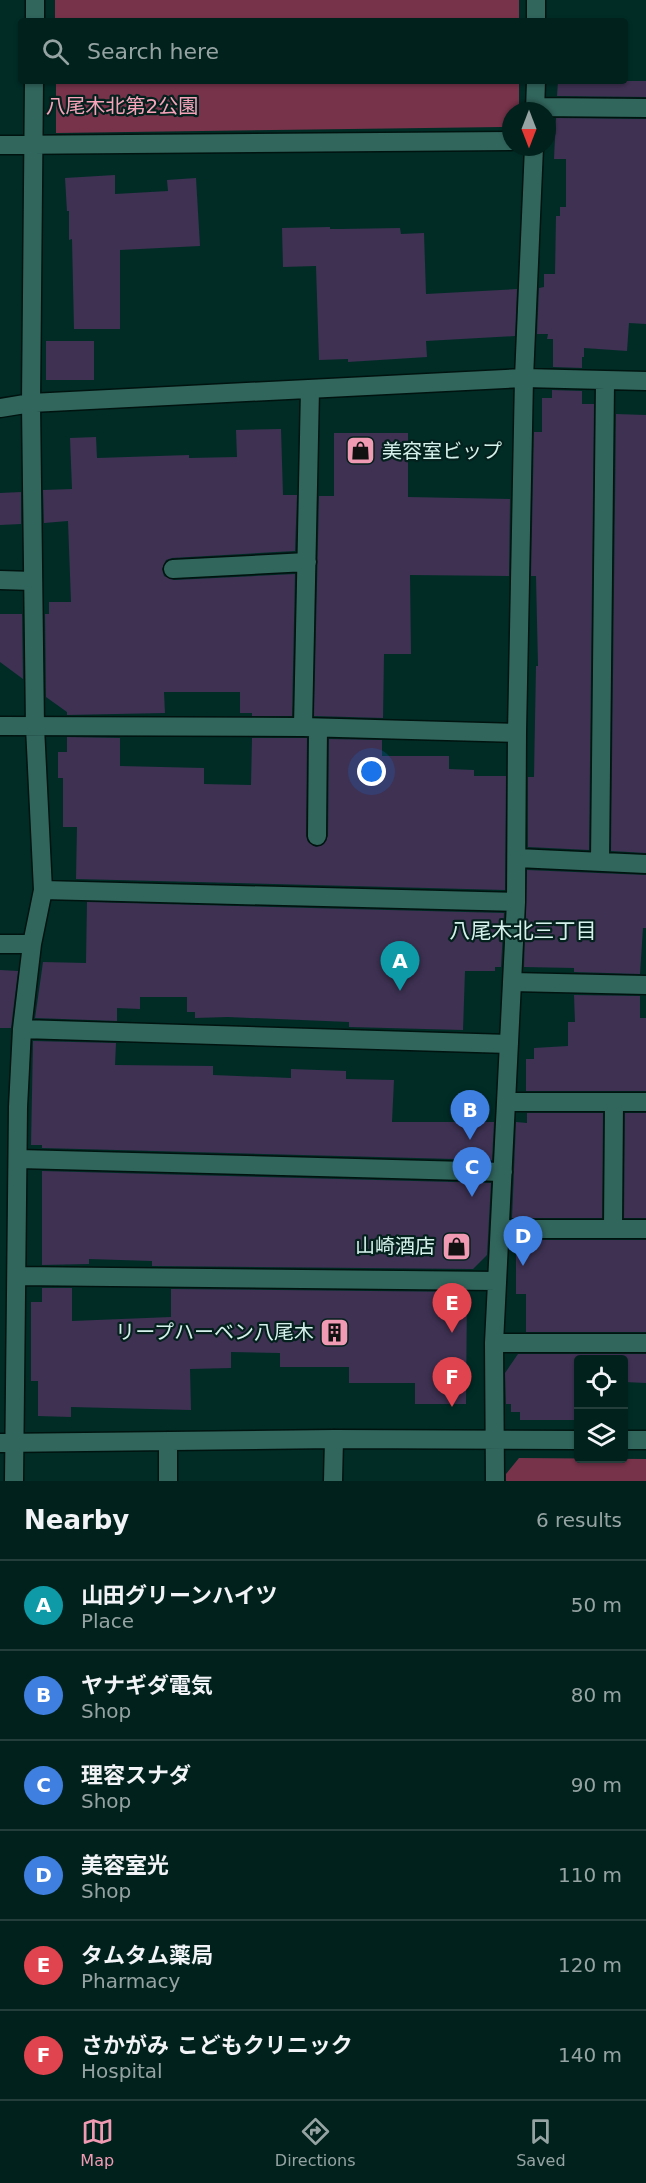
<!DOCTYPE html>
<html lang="en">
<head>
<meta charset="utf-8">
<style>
  :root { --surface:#01211c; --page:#0b2925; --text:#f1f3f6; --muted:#96a3a3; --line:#233e3b; --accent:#f19ab3 }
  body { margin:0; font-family:"DejaVu Sans","Noto Sans JP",sans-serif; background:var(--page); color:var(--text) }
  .controls { position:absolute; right:18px; bottom:18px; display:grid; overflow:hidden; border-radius:6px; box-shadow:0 2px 4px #0004 }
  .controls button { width:54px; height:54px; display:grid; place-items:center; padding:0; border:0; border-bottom:2px solid var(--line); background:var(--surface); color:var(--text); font:30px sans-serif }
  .compass { position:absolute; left:502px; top:102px; width:54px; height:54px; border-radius:50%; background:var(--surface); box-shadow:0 2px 4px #0004; rotate:180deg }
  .you { position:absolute; left:372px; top:772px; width:21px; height:21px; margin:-15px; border:4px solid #fff; border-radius:50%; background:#1a73e8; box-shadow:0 0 0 9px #1a73e833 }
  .badge { display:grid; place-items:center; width:39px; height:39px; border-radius:50%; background:var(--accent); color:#fff; font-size:20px; font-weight:700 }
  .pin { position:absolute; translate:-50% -50px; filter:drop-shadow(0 2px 3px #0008) }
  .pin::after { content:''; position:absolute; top:32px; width:21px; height:18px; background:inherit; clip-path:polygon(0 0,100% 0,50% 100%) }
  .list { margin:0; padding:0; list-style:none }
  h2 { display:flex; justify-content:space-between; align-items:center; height:78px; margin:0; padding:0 24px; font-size:26px }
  h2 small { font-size:20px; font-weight:400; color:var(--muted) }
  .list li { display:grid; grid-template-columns:39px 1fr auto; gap:18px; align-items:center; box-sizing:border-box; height:90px; padding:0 24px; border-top:2px solid var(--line) }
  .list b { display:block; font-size:22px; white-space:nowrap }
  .list p { margin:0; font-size:20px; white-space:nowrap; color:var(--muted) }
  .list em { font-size:20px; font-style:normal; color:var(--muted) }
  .icon { flex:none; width:33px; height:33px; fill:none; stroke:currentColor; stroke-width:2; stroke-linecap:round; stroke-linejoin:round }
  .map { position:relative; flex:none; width:646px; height:1481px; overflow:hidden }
  .search { position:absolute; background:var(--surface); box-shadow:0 2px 4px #0004; left:18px; right:18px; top:18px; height:66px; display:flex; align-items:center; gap:15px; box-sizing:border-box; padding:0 21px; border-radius:6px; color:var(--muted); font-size:22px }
  .sheet { height:618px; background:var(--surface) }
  nav { display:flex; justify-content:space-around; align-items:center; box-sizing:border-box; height:84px; border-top:2px solid var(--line); background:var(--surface); font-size:16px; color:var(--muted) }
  nav a { display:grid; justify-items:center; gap:3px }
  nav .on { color:var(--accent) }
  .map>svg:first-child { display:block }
  .green { fill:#77334a }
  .building { fill:#3e3152 }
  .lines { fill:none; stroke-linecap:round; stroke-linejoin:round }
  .minor-casing { stroke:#00130f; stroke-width:21 }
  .minor { stroke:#31665d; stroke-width:18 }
  .labels { text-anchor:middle; stroke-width:4.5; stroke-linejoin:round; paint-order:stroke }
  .park-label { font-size:20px; fill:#f7a4bb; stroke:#04211d }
  .poi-label { font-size:20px; fill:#d6f1eb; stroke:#04211d; text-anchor:end }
  .neighbourhood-label { font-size:21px; fill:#d6f1eb; stroke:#04211d }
</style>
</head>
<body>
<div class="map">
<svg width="646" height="1481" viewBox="0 0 646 1481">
  <rect width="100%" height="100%" fill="#012c26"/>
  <!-- green -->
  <path class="green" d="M55,0H519V21H55Z
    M56,81H519V111H511V123L502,127L56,133Z
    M519,1458L646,1459V1481H506V1474Z"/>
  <!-- building -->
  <path class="building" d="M558,81H646V97L557,96Z
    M556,118L646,119V324L629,323L627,351L584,348V357H582V368L553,367V339H547L548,334H537L539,288L544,287V274H555L556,216H560V207H566V159H554Z
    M115,175V194L168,191L167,180L196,178L200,246L120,250V329H74L72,239L69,240V211H67L65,178Z
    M330,227V229H340L400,228L401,234L424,233L426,294L517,289L515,336L426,341L427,357L348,362V359L319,360L316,266L283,267L282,228Z
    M46,341H94V380H46Z
    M552,390L582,391V404H594L589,850L528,847V777H534L536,666H538L536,576H531L534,432H542V398H552Z
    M616,414L646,415V853L611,851Z
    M281,429L283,495H297L295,551L172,558L166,560L162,569L164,576L174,580L295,574L292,716H252V713H240V692H164L165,713L67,715V712L46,697L45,614H49V602H71L68,521L44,523L43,490L72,489L70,438L96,437L97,458L189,455V458L237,457L236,430Z
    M334,433H408V497L510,499L509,576L410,575L411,654H384L383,718L314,716L319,496H334Z
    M21,492V524L0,525V493Z
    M0,614H22L23,679L0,662Z
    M67,737L120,738V766L204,768V784L251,785L252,738H307L306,836L308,842L316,847L323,845L328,836L329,739L382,740V756H449V769L474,770V776H506L505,890L76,879L77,827H63V778H58V752H67Z
    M527,870L646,875V928H643L640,974L574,972V968L524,967Z
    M87,902L504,913L501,967H495V971H465L463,1030L349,1027V1022L228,1017L195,1018V1012H187V997H140V1009L117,1008V1021L35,1018L43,962L86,963Z
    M0,970L18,971L11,1028H0Z
    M574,995L640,996V1018H646V1091H526V1059H534V1048L568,1046V1022H575Z
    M33,1041L116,1043L115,1065L213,1066V1075L291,1078V1069L346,1071V1079L394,1080L392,1122H494L492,1160L42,1148V1145H31Z
    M527,1113H603L602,1218H512L516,1122L527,1123Z
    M625,1113H646V1218H624Z
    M42,1171L491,1183L487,1255L473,1269L152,1266V1261L89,1259V1264L42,1265Z
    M516,1240H646V1332H526V1294H516Z
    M42,1288H72V1321L171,1317V1289L467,1292L466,1404H415V1383H349V1367H280V1353L231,1352V1368L190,1369L191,1410L71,1407V1417L38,1416V1381H31V1302H42Z
    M518,1354H646V1383L624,1382V1359H579V1420H520V1412H511V1404H506L505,1373Z"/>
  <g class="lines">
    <defs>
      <path id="minor" d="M35,21V0
        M536,21V0
        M535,107L646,108
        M535,111L536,81
        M0,145L511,141
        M0,408L31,403L524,378L646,381
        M173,569L307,562
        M0,580L33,581
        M0,726L303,727L517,733
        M303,727L310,389
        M317,836L318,728
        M517,858L646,864
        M600,862L605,382
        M43,890L516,902
        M0,944H32
        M512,982L646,985
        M22,1029L509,1044
        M506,1102H646
        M19,1159L503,1172
        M500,1229H646
        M613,1229L614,1102
        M17,1276L497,1281
        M494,1343H646
        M624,1440H646
        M0,1443L334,1439L578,1440
        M14,1481L18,1107L22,1029L32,944L43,890L35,727L31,403L34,81
        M168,1481V1441
        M333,1481L334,1439
        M495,1481L494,1343L516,902L517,733L524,378L534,147"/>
    </defs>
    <!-- minor casing -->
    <use href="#minor" class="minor-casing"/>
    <!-- minor -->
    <use href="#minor" class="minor"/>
  </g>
  <!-- icons -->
  <defs>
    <symbol id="shop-square" viewBox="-11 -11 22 22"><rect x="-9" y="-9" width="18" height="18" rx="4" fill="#f19ab3" stroke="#04211d"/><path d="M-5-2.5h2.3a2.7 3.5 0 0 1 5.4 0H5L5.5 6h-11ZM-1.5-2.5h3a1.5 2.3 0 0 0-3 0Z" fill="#111"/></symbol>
    <symbol id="building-square" viewBox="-11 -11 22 22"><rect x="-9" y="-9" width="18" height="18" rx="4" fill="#f19ab3" stroke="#04211d"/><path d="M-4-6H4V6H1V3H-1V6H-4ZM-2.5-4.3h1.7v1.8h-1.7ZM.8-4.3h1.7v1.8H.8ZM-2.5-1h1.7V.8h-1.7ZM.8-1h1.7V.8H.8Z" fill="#111"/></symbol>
  </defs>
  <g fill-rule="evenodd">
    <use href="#shop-square" x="344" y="434" width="33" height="33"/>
    <use href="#shop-square" x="440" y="1230" width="33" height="33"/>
    <use href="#building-square" x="318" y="1316" width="33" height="33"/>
  </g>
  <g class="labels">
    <!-- park labels -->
    <g class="park-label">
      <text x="122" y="113">八尾木北第2公園</text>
    </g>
    <!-- poi labels -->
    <g class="poi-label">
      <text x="382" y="458" text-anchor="start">美容室ビップ</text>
      <text x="435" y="1253">山崎酒店</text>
      <text x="314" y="1339">リープハーベン八尾木</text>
    </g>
    <!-- neighbourhood labels -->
    <g class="neighbourhood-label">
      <text x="523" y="938">八尾木北三丁目</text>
    </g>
  </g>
</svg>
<div class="controls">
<button><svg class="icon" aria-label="locate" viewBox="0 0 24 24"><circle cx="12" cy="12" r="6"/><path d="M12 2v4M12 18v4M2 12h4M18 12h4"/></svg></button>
<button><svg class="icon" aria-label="layers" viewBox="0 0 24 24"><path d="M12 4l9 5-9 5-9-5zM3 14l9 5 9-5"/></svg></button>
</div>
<svg class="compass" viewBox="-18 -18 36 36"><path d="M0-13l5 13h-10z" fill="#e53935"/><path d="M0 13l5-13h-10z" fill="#96a3a3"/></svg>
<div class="you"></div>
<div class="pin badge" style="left:400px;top:991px;background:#0f9aa8">A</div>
<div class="pin badge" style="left:470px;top:1140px;background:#3f7fe0">B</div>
<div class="pin badge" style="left:472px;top:1197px;background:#3f7fe0">C</div>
<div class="pin badge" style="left:523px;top:1266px;background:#3f7fe0">D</div>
<div class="pin badge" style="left:452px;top:1333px;background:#e0444e">E</div>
<div class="pin badge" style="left:452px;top:1407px;background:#e0444e">F</div>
<div class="search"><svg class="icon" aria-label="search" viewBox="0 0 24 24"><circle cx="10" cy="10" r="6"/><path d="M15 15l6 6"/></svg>Search here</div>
</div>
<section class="sheet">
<h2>Nearby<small>6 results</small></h2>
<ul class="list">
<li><span class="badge" style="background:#0f9aa8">A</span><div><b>山田グリーンハイツ</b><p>Place</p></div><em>50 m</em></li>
<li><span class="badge" style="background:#3f7fe0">B</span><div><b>ヤナギダ電気</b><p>Shop</p></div><em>80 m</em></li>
<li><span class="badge" style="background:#3f7fe0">C</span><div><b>理容スナダ</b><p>Shop</p></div><em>90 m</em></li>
<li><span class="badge" style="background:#3f7fe0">D</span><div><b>美容室光</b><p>Shop</p></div><em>110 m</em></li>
<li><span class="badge" style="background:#e0444e">E</span><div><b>タムタム薬局</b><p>Pharmacy</p></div><em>120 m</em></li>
<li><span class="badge" style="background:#e0444e">F</span><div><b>さかがみ こどもクリニック</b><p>Hospital</p></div><em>140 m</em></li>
</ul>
</section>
<nav>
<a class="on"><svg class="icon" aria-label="map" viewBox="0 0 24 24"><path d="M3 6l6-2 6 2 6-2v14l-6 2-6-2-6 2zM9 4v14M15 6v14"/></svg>Map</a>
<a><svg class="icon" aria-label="directions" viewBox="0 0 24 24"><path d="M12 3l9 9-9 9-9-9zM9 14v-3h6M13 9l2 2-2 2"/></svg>Directions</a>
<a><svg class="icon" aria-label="saved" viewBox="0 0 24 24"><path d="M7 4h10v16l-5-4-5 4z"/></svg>Saved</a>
</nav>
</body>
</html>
